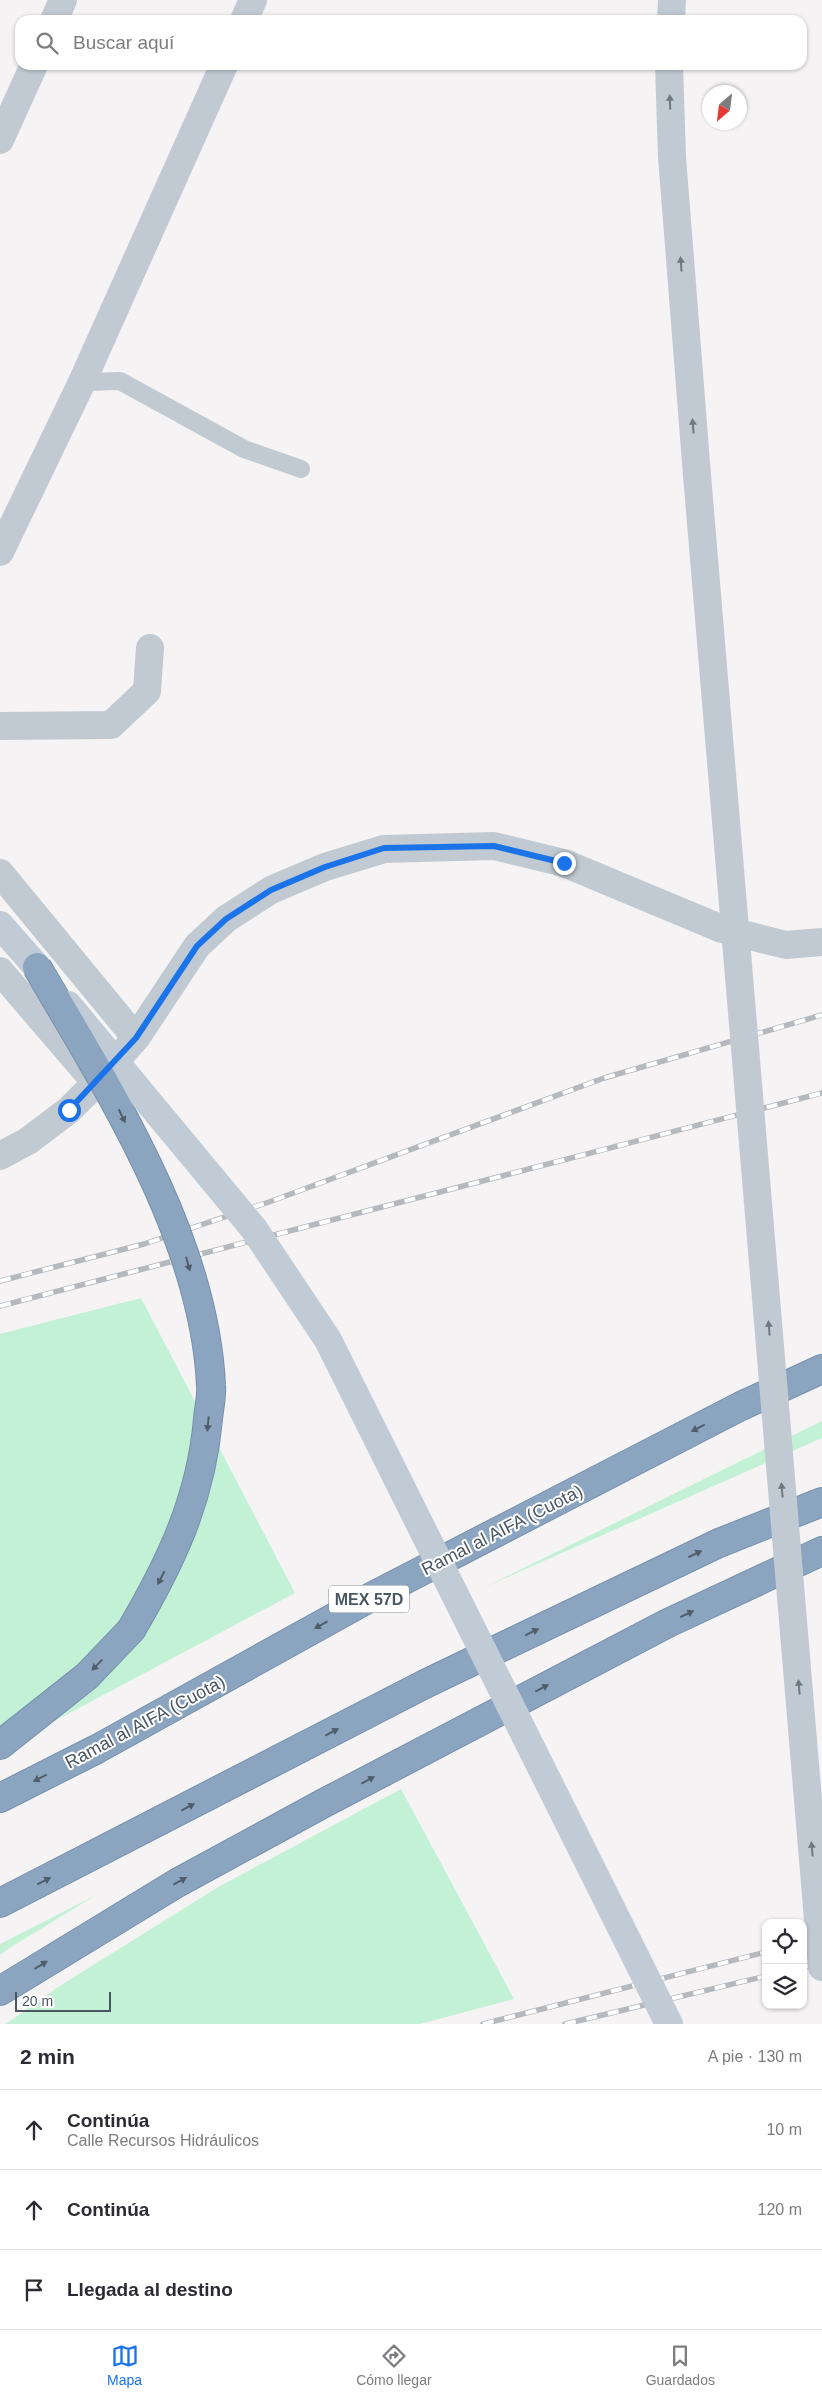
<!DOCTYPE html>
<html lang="es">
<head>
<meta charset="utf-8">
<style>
  :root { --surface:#fff; --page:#f7f7f7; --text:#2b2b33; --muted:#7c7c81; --line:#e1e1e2; --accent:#1a73e8 }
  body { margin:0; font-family:Helvetica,sans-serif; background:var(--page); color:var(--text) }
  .controls { position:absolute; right:15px; bottom:15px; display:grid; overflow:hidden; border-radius:10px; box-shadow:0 1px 4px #0004 }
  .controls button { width:45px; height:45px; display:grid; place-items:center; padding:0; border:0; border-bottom:1px solid var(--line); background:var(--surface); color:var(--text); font:25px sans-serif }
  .compass { position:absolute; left:702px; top:85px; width:45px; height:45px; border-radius:50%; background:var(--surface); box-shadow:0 1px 4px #0004; rotate:208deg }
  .scale { position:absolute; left:15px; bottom:12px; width:96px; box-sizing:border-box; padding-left:5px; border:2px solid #4a5661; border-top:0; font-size:14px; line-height:18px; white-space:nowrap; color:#4a5661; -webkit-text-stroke:4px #fff; paint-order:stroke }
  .stop { position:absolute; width:15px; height:15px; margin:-11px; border:4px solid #1a73e8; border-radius:50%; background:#fff }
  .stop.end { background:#1a73e8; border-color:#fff; box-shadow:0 1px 5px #0008 }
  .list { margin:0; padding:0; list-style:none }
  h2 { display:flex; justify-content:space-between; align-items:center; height:65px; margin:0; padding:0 20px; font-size:21px }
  h2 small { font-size:16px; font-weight:400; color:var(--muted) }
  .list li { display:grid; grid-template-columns:32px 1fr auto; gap:15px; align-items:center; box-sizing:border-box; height:80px; padding:0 20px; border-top:1px solid var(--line) }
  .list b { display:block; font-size:19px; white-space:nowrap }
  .list p { margin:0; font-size:16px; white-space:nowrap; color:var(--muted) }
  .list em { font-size:16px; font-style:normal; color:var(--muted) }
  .icon { flex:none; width:28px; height:28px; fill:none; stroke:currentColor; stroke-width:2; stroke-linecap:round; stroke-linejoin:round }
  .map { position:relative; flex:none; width:822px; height:2024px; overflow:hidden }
  .search { position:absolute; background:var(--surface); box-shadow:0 1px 4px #0004; left:15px; right:15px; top:15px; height:55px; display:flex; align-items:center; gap:12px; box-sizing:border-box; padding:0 18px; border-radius:15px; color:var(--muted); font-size:19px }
  .sheet { height:305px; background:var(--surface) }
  nav { display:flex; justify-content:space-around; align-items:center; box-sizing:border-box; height:70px; border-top:1px solid var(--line); background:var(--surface); font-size:14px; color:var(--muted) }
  nav a { display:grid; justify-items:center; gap:2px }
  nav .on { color:var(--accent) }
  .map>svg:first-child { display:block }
  .green { fill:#c3f1d5 }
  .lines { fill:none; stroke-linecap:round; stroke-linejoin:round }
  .highway-casing { stroke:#7690ad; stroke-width:30 }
  .lane { stroke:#c1cad2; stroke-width:18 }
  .street { stroke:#c1cad2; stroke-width:28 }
  .secondary { stroke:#c1cbd6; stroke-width:28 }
  .highway { stroke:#8ba5c1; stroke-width:28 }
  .rail-casing { stroke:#b5b8bd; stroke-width:5.5 }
  .rail { stroke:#fff; stroke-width:4; stroke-dasharray:11; stroke-linecap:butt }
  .highway-bridge-casing { stroke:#7690ad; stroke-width:30; stroke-linecap:butt }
  .street-bridge { stroke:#c1cad2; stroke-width:28 }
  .secondary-bridge { stroke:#c1cbd6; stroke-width:28 }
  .highway-bridge { stroke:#8ba5c1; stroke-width:28 }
  .oneway { fill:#6e7983 }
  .oneway2 { fill:#505e6b }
  .route { stroke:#1a73e8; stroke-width:6 }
  .labels { text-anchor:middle; stroke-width:4; stroke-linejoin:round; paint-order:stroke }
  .shield { fill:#fff; stroke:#808990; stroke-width:1 }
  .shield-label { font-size:16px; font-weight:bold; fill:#4a5661 }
  .street-label { font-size:18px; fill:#4a5661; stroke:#fff }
</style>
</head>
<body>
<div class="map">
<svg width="822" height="2024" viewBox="0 0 822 2024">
  <rect width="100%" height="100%" fill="#f5f3f3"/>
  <!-- green -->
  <path class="green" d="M141,1298L295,1593L0,1750V1334Z
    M822,1421V1438L485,1587Z
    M401,1789L514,1999L420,2024H6L58,1987L220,1886Z
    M96,1895L8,1949L0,1955V1944Z"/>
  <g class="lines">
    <defs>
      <path id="highway" d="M0,1745L87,1676L131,1630
        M0,1798L97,1749L373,1596L741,1406L822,1369
        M0,1903L425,1684L719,1543L822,1502
        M0,1991L177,1883L324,1803L668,1623L822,1551"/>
    </defs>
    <!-- highway casing -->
    <use href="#highway" class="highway-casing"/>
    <!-- lane -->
    <path class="lane" d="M82,382L120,381L244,449L301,469"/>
    <!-- street -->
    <path class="street" d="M54,20L63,0
      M244,20L253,0
      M671,20L672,0
      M669,65L672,157L697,475
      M0,140L34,65
      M0,552L82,382L224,65
      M0,726L111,725L147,691L150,648
      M0,873L136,1038
      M0,971L96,1083
      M0,1156L28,1141L69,1110L96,1083L136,1038L197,946L226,919L271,890L325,867L384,849L494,846L564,863L722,929L786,945L822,942"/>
    <!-- secondary -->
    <path class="secondary" d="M0,925L37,967"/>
    <!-- highway -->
    <use href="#highway" class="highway"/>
    <defs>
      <path id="rail" d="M0,1281L144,1244L269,1202L604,1078L822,1015
        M0,1306L822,1093
        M803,1942L822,1937
        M803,1967L822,1963
        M483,2024L766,1952
        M565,2024L766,1976"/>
    </defs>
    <!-- rail casing -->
    <use href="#rail" class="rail-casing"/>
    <!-- rail -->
    <use href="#rail" class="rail"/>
    <defs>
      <path id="highway-bridge" d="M37,967C110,1092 204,1238 211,1385C212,1396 209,1408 208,1419C201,1499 171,1562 131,1630"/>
    </defs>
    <!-- highway-bridge casing -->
    <use href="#highway-bridge" class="highway-bridge-casing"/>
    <!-- street-bridge -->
    <path class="street-bridge" d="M697,475L822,1967"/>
    <!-- secondary-bridge -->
    <path class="secondary-bridge" d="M68,1005L254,1229L328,1340L669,2024"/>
    <!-- highway-bridge -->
    <use href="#highway-bridge" class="highway-bridge"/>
  </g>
  <!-- one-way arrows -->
  <defs><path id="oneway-solid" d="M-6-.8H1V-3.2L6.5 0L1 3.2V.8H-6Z" transform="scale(1.25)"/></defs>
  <g class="oneway">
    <use href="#oneway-solid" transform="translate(670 102) rotate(-92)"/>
    <use href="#oneway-solid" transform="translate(681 264) rotate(-94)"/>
    <use href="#oneway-solid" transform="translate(693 426) rotate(-94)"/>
    <use href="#oneway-solid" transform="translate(769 1328) rotate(-95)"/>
    <use href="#oneway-solid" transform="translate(782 1490) rotate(-95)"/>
    <use href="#oneway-solid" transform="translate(799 1687) rotate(-95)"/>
    <use href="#oneway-solid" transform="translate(812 1849) rotate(-95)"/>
  </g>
  <g class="oneway2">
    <use href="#oneway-solid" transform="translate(122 1116) rotate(64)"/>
    <use href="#oneway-solid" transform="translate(188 1264) rotate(75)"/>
    <use href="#oneway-solid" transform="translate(208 1424) rotate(95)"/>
    <use href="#oneway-solid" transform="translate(698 1428) rotate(153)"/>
    <use href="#oneway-solid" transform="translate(695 1554) rotate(-26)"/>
    <use href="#oneway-solid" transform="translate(161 1578) rotate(117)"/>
    <use href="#oneway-solid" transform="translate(687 1614) rotate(-25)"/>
    <use href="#oneway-solid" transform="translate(321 1625) rotate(151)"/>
    <use href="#oneway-solid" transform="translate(532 1632) rotate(-26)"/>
    <use href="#oneway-solid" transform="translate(97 1665) rotate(134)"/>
    <use href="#oneway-solid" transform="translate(542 1688) rotate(-28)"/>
    <use href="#oneway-solid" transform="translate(332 1732) rotate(-28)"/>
    <use href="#oneway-solid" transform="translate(40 1778) rotate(153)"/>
    <use href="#oneway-solid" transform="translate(368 1780) rotate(-28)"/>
    <use href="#oneway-solid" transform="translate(188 1807) rotate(-28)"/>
    <use href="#oneway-solid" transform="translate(44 1881) rotate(-27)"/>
    <use href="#oneway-solid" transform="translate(180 1881) rotate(-29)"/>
    <use href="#oneway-solid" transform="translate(41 1965) rotate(-31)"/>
  </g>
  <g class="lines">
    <!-- route -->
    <path class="route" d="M69,1110L136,1038L197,946L226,919L271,890L325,867L384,848L494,846L564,863"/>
  </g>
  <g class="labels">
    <!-- shield labels -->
    <rect class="shield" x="329" y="1585.5" width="80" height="27" rx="4"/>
    <g class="shield-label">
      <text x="369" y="1605">MEX 57D</text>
    </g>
    <!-- street labels -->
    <g class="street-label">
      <text transform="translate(502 1530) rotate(-27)" y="6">Ramal al AIFA (Cuota)</text>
      <text transform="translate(145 1722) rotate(-28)" y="6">Ramal al AIFA (Cuota)</text>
    </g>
  </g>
</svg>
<div class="controls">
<button><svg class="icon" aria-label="locate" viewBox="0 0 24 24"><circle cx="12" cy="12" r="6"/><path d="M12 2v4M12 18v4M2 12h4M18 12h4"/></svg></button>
<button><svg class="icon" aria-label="layers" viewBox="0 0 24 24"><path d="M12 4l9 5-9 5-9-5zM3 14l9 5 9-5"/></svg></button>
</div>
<svg class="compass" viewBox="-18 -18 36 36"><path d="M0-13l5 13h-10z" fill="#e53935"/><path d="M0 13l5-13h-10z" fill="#7c7c81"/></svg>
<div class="scale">20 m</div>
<div class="stop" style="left:69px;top:1110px"></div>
<div class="stop end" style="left:564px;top:863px"></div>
<div class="search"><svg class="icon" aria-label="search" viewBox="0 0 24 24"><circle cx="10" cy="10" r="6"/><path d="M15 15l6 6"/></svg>Buscar aquí</div>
</div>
<section class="sheet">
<h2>2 min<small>A pie · 130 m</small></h2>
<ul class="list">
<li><svg class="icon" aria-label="ahead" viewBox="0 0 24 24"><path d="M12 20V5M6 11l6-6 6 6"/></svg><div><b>Continúa</b><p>Calle Recursos Hidráulicos</p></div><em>10 m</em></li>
<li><svg class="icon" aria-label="ahead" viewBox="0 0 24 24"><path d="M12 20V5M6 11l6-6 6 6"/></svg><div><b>Continúa</b></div><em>120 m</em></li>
<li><svg class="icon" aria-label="arrive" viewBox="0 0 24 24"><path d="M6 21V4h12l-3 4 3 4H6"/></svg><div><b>Llegada al destino</b></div></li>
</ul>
</section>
<nav>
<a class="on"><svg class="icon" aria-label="map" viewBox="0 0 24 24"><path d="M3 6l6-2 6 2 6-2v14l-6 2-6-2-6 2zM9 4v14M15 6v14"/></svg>Mapa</a>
<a><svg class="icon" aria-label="directions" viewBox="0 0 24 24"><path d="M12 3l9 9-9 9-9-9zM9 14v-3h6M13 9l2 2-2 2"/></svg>Cómo llegar</a>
<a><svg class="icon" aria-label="saved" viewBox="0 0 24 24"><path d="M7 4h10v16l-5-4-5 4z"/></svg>Guardados</a>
</nav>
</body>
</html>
